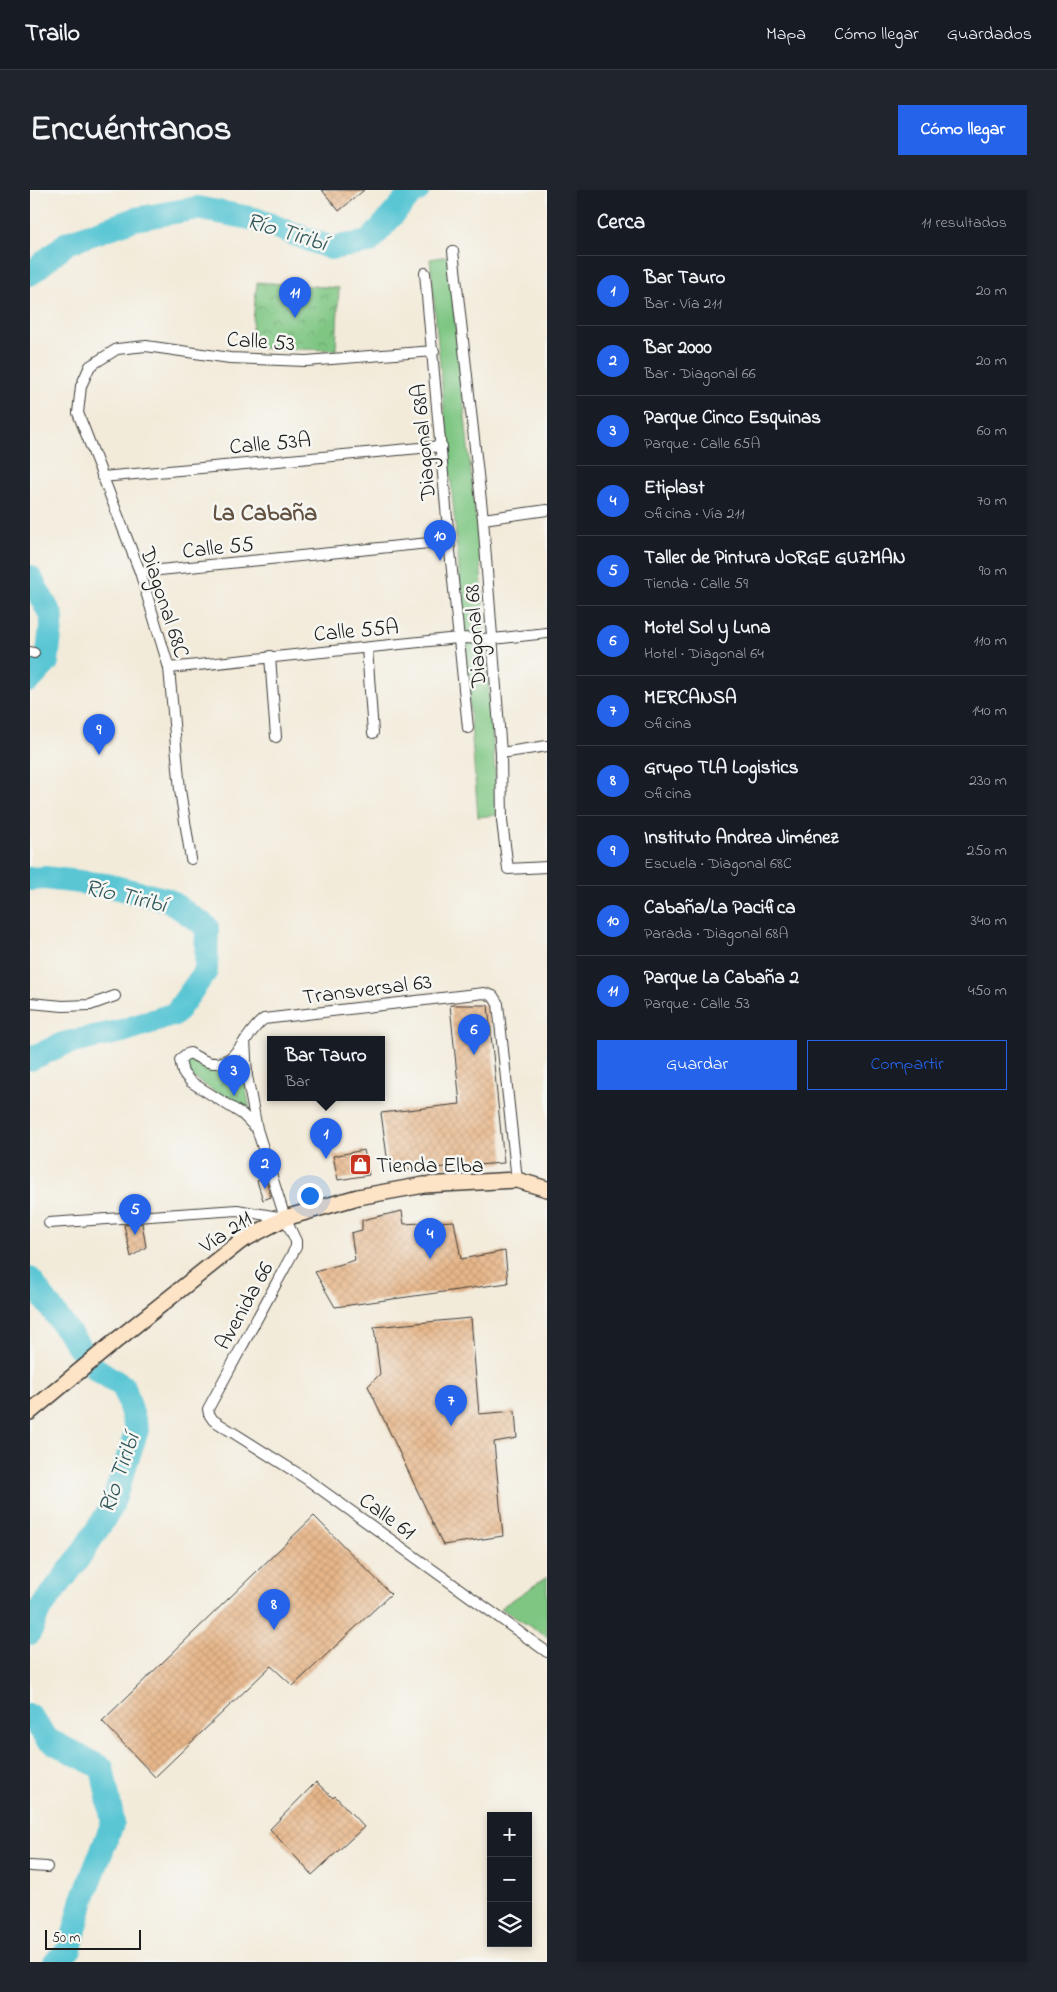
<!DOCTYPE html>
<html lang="es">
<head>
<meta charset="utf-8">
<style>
  :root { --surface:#171b24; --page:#20242c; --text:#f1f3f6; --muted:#9ea1a6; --line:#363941; --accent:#2563eb }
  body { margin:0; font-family:"Indie Flower",sans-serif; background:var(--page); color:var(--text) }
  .controls { position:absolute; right:15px; bottom:15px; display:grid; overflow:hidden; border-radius:0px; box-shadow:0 2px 8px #0003 }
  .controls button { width:45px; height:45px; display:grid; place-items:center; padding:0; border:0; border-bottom:1px solid var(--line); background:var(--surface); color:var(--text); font:25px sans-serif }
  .scale { position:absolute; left:15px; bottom:12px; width:96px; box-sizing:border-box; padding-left:5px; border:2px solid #1c1c1c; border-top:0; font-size:14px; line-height:18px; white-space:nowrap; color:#1c1c1c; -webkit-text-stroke:4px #f6f6f2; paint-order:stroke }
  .you { position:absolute; left:279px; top:1005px; width:18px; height:18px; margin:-12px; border:4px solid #fff; border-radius:50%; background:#1a73e8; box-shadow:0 0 0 8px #1a73e833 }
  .badge { display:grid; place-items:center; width:32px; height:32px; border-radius:50%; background:var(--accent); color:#fff; font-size:16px; font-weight:700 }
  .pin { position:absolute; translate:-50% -41px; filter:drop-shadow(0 1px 2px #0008) }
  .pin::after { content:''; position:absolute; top:26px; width:18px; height:15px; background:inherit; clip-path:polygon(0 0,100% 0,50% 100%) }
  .popup { position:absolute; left:237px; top:846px; width:118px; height:65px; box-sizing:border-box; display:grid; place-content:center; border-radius:0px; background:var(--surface); filter:drop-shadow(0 1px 4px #0005); font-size:16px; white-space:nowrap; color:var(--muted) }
  .popup b { font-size:19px; color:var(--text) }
  .popup::after { content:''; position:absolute; left:50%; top:100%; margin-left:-10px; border:10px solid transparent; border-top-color:var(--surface) }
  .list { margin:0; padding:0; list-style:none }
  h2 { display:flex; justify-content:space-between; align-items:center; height:65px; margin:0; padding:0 20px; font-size:21px }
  h2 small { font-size:16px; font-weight:400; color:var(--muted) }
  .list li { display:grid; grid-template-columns:32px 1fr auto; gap:15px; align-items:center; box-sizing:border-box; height:70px; padding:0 20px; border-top:1px solid var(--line) }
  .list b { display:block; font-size:19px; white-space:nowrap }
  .list p { margin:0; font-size:16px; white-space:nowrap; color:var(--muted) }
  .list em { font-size:16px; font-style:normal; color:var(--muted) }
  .actions { display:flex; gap:10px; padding:15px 20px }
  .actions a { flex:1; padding:11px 0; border:1px solid var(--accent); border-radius:0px; text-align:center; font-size:18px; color:var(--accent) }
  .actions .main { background:var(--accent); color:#fff }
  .icon { flex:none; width:28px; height:28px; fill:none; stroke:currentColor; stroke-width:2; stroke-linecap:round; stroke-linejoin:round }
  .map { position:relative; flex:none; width:517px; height:1772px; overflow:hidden; border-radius:0px }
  header { display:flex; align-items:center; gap:30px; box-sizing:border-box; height:70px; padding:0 25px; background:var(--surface); border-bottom:1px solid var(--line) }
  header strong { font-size:24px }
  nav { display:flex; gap:28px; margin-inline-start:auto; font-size:18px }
  .intro { display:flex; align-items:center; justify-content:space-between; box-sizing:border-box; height:120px; padding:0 30px }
  h1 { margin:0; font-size:35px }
  .button { padding:12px 22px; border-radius:0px; background:var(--accent); color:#fff; font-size:18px; font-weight:700 }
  main { display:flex; gap:30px; padding:0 30px }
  aside { flex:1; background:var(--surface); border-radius:0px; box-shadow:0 2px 8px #0003 }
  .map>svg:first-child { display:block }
  .grass { fill:#7ec682; stroke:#4d714f }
  .park { fill:url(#park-crowns); stroke:#4d714f }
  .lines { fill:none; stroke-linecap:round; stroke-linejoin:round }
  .river { stroke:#5ac6d4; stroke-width:24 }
  .building { fill:url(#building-cross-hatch) }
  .minor-casing { stroke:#3c3b38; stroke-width:12 }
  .secondary-casing { stroke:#3c3b38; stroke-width:18 }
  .minor { stroke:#fff; stroke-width:10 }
  .secondary { stroke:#fee4c6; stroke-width:15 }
  .labels { text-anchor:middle; stroke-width:5; stroke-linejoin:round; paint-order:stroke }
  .street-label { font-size:22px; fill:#1c1c1c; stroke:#f6f6f2 }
  .poi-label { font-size:22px; fill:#1c1c1c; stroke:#f6f6f2; text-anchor:start }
  .water-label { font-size:24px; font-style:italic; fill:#32585c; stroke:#f6f6f2 }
  .neighbourhood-label { font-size:24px; font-weight:bold; fill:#635242; stroke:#f6f6f2 }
</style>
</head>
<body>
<header>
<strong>Trailo</strong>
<nav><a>Mapa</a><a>Cómo llegar</a><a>Guardados</a></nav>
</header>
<div class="intro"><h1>Encuéntranos</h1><a class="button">Cómo llegar</a></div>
<main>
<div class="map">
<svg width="517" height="1772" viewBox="0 0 517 1772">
  <defs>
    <pattern id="park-crowns" width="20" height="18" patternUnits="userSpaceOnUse" patternTransform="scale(1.25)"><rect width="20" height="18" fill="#7ec682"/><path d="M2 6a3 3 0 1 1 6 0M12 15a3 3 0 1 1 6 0" fill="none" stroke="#66a06a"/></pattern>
    <pattern id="building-cross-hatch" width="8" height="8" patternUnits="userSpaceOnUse" patternTransform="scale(1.25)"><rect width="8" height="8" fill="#e7b689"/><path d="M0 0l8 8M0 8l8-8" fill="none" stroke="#c69c76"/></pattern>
  </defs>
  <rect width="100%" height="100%" fill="#f6f6f2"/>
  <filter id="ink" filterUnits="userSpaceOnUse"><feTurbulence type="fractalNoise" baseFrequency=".02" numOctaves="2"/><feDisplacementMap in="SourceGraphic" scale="10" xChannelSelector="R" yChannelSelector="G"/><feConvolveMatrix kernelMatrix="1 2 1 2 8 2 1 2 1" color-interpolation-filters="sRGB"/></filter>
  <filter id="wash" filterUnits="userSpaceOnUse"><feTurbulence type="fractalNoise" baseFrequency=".0096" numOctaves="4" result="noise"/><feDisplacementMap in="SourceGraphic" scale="20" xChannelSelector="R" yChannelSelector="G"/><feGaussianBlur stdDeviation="1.12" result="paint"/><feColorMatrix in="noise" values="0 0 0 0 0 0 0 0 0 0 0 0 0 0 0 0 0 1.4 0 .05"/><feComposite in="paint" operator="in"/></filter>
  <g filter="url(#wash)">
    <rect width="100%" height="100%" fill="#f3ebda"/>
    <!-- grass -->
    <path class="grass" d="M418,66L450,369L468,625L448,627L428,367L400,69Z
      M517,1387V1447L470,1418Z"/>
    <!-- park -->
    <path class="park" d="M227,92L309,98L306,160L220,158Z
      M210,863L221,926L158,884L153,873L156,867L176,875Z"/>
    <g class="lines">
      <!-- river -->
      <path class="river" d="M0,84L37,53L105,29L167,18L225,29L301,58L339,52L380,5L388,0
        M0,387L22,427L17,472L0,490
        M0,689L15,688L76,695L138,710L177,737L176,781L145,824L92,841L33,854L0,869
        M0,1089L57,1168
        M0,1443L8,1422L48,1369L81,1318L107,1240L94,1197L66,1179
        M0,1526L17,1549L72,1578L83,1632L53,1709L40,1759L25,1772"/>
    </g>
    <g id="blocks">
      <!-- building -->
      <path class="building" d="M292,0H334L309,21Z
        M420,815H458L474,973L359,981L351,923L430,914Z
        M334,960L339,985L308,990L303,966Z
        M235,988L241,1007L233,1010L227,991Z
        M372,1021L374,1034L424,1031L431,1069L475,1061L478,1093L305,1117L285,1082L325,1070L321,1043L332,1040V1030Z
        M112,1033L116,1057L101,1067L94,1035Z
        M441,1128L449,1224L485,1221L487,1248L464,1252L473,1346L413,1355L338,1196L350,1184L344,1137Z
        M284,1326L361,1404L263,1496L241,1476L125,1587L72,1531Z
        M286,1592L303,1608L305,1606L334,1637L282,1685L240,1639Z"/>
    </g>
  </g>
  <g filter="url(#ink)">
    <use href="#blocks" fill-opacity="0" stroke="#3c3b38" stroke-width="1"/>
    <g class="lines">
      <defs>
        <path id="minor" d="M423,61L453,329L471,563L472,631L478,679L517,677
          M395,83L419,351L438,538
          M72,287L412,256
          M453,329L517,320
          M110,382L419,351
          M337,458L343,543
          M0,462L4,463
          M240,466L246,547
          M139,478L428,448L463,449L517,443
          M471,563L517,556
          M161,669L150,600L139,478L110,382L48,223L51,196L60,176L87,159L116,156L200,168L276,171L404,161
          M0,813L33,816L60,815L85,806
          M215,850L217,886L227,939L255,1028L266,1051V1057L178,1219L179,1224L183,1230L275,1288L517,1462
          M227,939L212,924L161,892L153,883L150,870L155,865L160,863C165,866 172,870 178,872C206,880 215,842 234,829L454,803L463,806L468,814L487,990
          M19,1033L207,1020L254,1028
          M0,1676L17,1677"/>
        <path id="secondary" d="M0,1222L88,1149L211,1051L255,1028L328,1007L394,995L487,990L517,999"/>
      </defs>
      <!-- minor casing -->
      <use href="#minor" class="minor-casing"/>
      <!-- secondary casing -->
      <use href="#secondary" class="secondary-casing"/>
      <!-- minor -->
      <use href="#minor" class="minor"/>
      <!-- secondary -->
      <use href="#secondary" class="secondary"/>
    </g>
  </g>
  <!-- icons -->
  <defs>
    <symbol id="shop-square" viewBox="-11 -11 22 22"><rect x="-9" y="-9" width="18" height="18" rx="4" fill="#c8321e" stroke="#f6f6f2"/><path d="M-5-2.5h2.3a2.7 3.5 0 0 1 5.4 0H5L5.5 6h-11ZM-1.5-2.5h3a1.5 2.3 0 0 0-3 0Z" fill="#fff"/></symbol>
  </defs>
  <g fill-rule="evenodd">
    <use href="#shop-square" x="318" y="962" width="25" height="25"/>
  </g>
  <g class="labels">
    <!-- street labels -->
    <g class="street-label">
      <text transform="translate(231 150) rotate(4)" y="8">Calle 53</text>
      <text transform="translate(240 252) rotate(-5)" y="8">Calle 53A</text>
      <text transform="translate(392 252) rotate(-95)" y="8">Diagonal 68A</text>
      <text transform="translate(188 356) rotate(-6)" y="8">Calle 55</text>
      <text transform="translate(136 412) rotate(72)" y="8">Diagonal 68C</text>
      <text transform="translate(326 439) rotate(-5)" y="8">Calle 55A</text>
      <text transform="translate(444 446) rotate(-94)" y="8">Diagonal 68</text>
      <text transform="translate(337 798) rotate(-7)" y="8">Transversal 63</text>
      <text transform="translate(195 1041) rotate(-34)" y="8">Vía 211</text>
      <text transform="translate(213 1115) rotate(-61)" y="8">Avenida 66</text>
      <text transform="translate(358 1325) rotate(36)" y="8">Calle 61</text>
    </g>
    <!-- poi labels -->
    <g class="poi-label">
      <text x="346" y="982">Tienda Elba</text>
    </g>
    <!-- water labels -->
    <g class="water-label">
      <text transform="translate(257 41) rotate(17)" y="8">Río Tiribí</text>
      <text transform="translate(96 705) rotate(13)" y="8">Río Tiribí</text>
      <text transform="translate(88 1283) rotate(-71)" y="8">Río Tiribí</text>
    </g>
    <!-- neighbourhood labels -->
    <g class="neighbourhood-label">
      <text x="235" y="330">La Cabaña</text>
    </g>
  </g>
</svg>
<div class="controls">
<button>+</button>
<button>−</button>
<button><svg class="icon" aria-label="layers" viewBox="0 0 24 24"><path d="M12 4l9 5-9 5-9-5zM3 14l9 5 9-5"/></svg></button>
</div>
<div class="scale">50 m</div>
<div class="you"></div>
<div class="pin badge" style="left:296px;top:969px">1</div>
<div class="popup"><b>Bar Tauro</b>Bar</div>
<div class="pin badge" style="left:235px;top:999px">2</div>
<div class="pin badge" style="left:204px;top:906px">3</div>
<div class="pin badge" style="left:400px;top:1069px">4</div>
<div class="pin badge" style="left:105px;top:1045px">5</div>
<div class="pin badge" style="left:444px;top:865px">6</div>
<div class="pin badge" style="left:421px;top:1236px">7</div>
<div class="pin badge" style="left:244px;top:1440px">8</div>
<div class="pin badge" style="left:69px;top:565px">9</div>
<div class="pin badge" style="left:410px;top:371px">10</div>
<div class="pin badge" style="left:265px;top:128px">11</div>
</div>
<aside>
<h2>Cerca<small>11 resultados</small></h2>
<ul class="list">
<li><span class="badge">1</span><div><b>Bar Tauro</b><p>Bar · Vía 211</p></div><em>20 m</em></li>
<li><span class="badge">2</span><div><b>Bar 2000</b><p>Bar · Diagonal 66</p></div><em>20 m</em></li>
<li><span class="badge">3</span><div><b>Parque Cinco Esquinas</b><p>Parque · Calle 65A</p></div><em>60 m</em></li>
<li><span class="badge">4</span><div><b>Etiplast</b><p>Oficina · Vía 211</p></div><em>70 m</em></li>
<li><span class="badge">5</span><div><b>Taller de Pintura JORGE GUZMAN</b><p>Tienda · Calle 59</p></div><em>90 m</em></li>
<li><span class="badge">6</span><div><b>Motel Sol y Luna</b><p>Hotel · Diagonal 64</p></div><em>110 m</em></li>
<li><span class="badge">7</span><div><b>MERCANSA</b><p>Oficina</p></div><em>140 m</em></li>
<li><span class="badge">8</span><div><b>Grupo TLA Logistics</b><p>Oficina</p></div><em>230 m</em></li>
<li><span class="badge">9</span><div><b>Instituto Andrea Jiménez</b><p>Escuela · Diagonal 68C</p></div><em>250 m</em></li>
<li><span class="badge">10</span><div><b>Cabaña/La Pacifica</b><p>Parada · Diagonal 68A</p></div><em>340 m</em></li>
<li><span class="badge">11</span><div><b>Parque La Cabaña 2</b><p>Parque · Calle 53</p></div><em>450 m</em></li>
</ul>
<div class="actions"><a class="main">Guardar</a><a>Compartir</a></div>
</aside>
</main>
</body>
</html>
